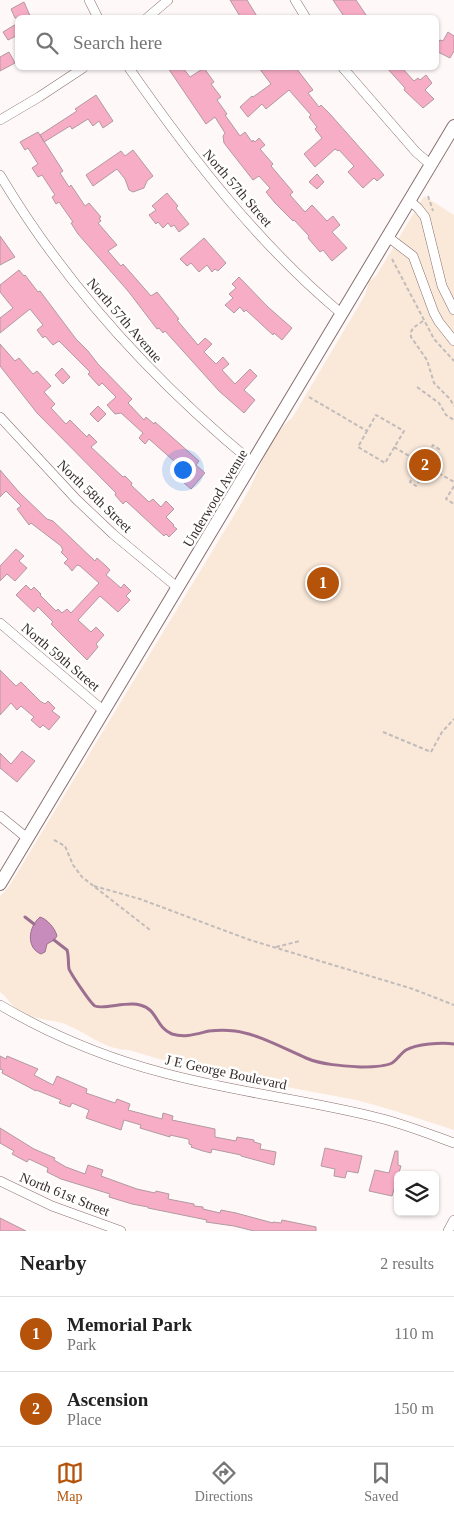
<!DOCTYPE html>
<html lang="en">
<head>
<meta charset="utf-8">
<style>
  :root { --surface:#fff; --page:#f2f2f2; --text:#222; --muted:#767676; --line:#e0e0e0; --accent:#b45309 }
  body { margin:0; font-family:"Times New Roman",serif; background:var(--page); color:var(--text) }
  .controls { position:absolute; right:15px; bottom:15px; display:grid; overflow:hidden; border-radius:8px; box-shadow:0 1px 4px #0004 }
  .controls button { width:45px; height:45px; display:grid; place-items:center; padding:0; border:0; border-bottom:1px solid var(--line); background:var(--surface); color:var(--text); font:25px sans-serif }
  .you { position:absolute; left:182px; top:469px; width:18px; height:18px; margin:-12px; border:4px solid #fff; border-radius:50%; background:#1a73e8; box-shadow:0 0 0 8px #1a73e833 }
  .badge { display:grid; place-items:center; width:32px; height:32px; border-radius:50%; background:var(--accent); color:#fff; font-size:16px; font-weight:700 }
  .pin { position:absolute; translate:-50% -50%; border:2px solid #fff; box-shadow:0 1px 5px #0006 }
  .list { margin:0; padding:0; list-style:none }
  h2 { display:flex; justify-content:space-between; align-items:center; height:65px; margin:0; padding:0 20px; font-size:21px }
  h2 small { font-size:16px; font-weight:400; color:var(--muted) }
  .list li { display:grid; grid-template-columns:32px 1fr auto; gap:15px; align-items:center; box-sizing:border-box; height:75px; padding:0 20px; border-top:1px solid var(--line) }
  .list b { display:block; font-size:19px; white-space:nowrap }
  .list p { margin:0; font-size:16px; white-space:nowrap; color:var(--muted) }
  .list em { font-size:16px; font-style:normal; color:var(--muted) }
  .icon { flex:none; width:28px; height:28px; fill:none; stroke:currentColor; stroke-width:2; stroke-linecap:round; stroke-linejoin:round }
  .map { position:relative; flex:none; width:454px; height:1231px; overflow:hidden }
  .search { position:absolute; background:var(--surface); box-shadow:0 1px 4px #0004; left:15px; right:15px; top:15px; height:55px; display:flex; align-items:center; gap:12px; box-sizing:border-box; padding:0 18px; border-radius:8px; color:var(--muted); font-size:19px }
  .sheet { height:215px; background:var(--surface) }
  nav { display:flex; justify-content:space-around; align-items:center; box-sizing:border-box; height:70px; border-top:1px solid var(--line); background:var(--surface); font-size:14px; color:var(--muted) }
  nav a { display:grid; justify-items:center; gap:2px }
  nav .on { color:var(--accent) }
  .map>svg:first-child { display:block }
  .green { fill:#fae9d9 }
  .water { fill:#c78cbb; stroke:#9c6f90 }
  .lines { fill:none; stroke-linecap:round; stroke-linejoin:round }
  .stream { stroke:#9c6f90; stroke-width:3 }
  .building { fill:#f8adc7; stroke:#b299a1 }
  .street-casing { stroke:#88706f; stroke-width:10 }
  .secondary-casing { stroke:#88706f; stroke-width:14 }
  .path { stroke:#c2bbbb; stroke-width:2; stroke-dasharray:4 2.5; stroke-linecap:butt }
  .street { stroke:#fff; stroke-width:9 }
  .secondary { stroke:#fff; stroke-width:12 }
  .labels { text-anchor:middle; stroke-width:5; stroke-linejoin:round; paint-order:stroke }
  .street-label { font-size:14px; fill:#372c2c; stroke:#fff }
</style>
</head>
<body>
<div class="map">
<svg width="454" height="1231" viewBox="0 0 454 1231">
  <rect width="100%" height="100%" fill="#fef9f8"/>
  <!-- green -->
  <path class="green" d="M424,196L454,215V1130L392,1110L356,1100L260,1082L239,1081L233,1077L179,1065L129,1050C104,1050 85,1031 62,1023C48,1019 36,1020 21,1012C11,1007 9,998 0,992V896L8,888L245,497C259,473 269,435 292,418L365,295L369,281L376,276Z"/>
  <!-- water -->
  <path class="water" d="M40,917C47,919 55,928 57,936L54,940L47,944L45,952L41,954C26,948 28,927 40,917Z"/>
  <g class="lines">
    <!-- stream -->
    <path class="stream" d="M25,917L34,924
      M54,940L67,950C69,956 68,964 69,969C71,974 91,1004 95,1006C104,1010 127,1001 140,1005C158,1009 155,1027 172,1034C185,1038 196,1034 209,1031C218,1030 227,1030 235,1031C258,1034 285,1049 306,1058C322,1065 344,1066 362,1067C371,1067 384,1067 392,1063C397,1060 401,1053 406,1050C416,1044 442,1042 454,1044"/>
  </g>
  <!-- building -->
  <path class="building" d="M230,0H247L258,18H241Z
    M333,0H356L368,18H345Z
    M24,2L31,18H15L11,9Z
    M18,23V35L8,40L3,32Z
    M448,32L454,36V51L450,58L436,51V46L440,40L443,41Z
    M9,52L15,63L0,71V57Z
    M168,68H183L190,77L204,68L214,82L211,84L221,97L217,100L227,114L225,115L240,136L245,132L252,142L253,140L255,142L259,138L265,145L260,149L273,164L271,166L293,192L290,195L305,212L312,205L327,221L333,216L340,225L332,232L347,248L332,261L323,250L320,252L308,238L309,236L294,220L293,221L275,203L266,192L270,188L259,176L253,180L224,143L223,136L225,133L215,117L206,124Z
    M259,68H296L313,90L308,93L319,107L321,105L330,114L384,175L377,181L374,178L363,188L348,172L354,166L339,150L338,151L335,149L315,167L304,154L322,138L315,129L317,127L309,117L311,115L289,90L266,109L262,104L248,117L240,107L252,96L253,97L271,84Z
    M387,68H402L414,81L418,78L420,80L426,75L432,83L425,90L434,99L423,108L404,90L405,88Z
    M96,95L113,121L103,128L99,121L93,126L88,119L72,129L70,126L44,142L40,135L77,111L75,109Z
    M38,132L63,171L60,173L69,187L71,185L85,206L89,203L101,217L99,218L101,221L98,223L117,245L108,251L121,266L123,264L151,296L157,292L179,319L177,320L198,345L205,338L212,344L204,352L216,364L223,357L229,364L222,370L235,384L250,369L257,376L244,390L255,400L244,413L219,391L165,331L163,333L159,328L157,329L128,291L78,234L71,223L73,222L59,202L56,204L52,197L55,195L42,175L38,177L32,168L38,164L28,148L25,150L20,142Z
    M133,150L153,176L147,181L144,188L133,192L129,190L125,179L117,169L93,186L86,175L121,151L125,156Z
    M317,174L324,182L317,189L309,182Z
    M167,193L178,206L176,208L189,224L179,232L174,225L171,227L168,223L163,228L158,222L156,224L149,215L156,210L152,206Z
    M0,236L15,257L0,265Z
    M204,238L226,263L218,271L215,269L212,272L207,265L199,272L191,263L187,266L180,259Z
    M19,270L24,276L25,275L38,292L40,291L76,339L88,351L98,364L132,399L128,403L144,420L146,417L154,424L155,422L199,461L196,465L205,473L191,489L183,482L188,476L182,471L183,469L149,439L145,444L139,438L143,433L121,413L115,414L107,405L116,397L102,383L99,386L88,374L90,372L59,341L53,345L45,336L43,338L37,330L43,325L30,309L0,333V318L13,308L0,292V285Z
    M239,277L268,307L292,328L282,340L274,333L273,335L246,310L244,312L240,307L234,313L225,305L233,298L229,294L236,288L232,284Z
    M0,344L15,361L19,358L33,374L37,371L51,386L44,392L55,404L51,408L66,424L70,420L87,437L89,434L97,442L91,447L123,477L125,476L132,483L131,485L149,502L153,499L161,507L166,501L174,509L166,517L174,525L173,526L177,529L169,537L166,534L164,536L126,501L123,504L115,495L116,493L37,413L0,366Z
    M62,368L70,377L63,384L55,375Z
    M98,406L106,414L98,422L90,414Z
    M0,470L19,492L47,519L53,521L95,561L97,558L106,566L110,570L106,575L121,588L124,584L131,591L126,596L130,600L118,612L100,596L78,620L91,632L96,627L104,635L96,644L98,647L87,660L51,624L53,622L38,607L34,612L16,595L26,585L31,590L34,587L41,594L40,595L56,611L58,609L62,613L67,609L71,613L99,583L80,566L77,565L72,571L68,566L64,563L68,559L61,552L63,550L61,546L31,523L29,525L17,509L21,506L6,491L0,497Z
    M16,549L24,556L19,561L27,568L15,581L7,574L0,581V566Z
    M0,670L16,686L21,682L40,701L45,704L48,701L55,708L52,711L60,717L49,730L43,725L40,728L31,720L34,717L21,706L17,710L11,703L0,715Z
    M22,751L35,761L17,782L0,768V753L11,764Z
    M0,1056L6,1059L7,1056L38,1069L34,1075L53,1085L57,1076L87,1089L86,1093L115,1103L117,1099L130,1104L128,1110L162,1119L163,1113L173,1116L172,1120L215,1129V1137L236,1141L237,1137L254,1140V1142L261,1144L260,1149L276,1152L274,1165L241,1156V1155L212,1149L211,1153L203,1151L191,1147L192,1145L189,1144V1140L188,1139L170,1135V1137L140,1128L141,1125L124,1120L121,1130L86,1118L89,1110L72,1103L70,1107L59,1103L61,1100L36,1090V1091L2,1073L3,1070L0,1069Z
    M0,1128L34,1149L55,1158L54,1160L66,1167L85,1174L88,1165L103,1170L101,1176L137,1189L155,1193L156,1191L169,1194L168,1199L194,1204V1206L203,1207V1209L220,1213L221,1210L236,1213L273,1223V1222L281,1223L282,1220L316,1227V1231H254L234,1226L206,1222L207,1220L148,1208V1207L132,1204L109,1197L110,1194L61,1179L47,1172L48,1168L29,1159L27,1162L12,1154L14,1151L0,1143Z
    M325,1148L362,1156L358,1173L347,1171L345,1178L334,1176L335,1169L321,1166Z
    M395,1151H398V1165L401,1166L392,1196L369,1191L375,1170L389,1173Z
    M0,1218L26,1231H0Z"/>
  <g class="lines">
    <defs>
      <path id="street" d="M89,0L98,18
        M295,0L306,18
        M147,18L168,0
        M129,68C191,157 258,244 342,314
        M343,68L416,152L431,165
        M0,120L39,97L83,68
        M0,175C66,286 154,381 253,463
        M409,200L418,208L425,217L442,286L454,310
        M388,237L413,256L434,313L439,322L454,341
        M0,417L76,499L113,534L178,588
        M0,623L104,711
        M0,816L27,838
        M0,1005C51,1035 106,1058 164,1073C234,1092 308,1100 379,1118C404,1124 429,1134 454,1143
        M0,1181L52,1206L121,1231
        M448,1231L454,1220"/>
      <path id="secondary" d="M0,884L454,126"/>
    </defs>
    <!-- street casing -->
    <use href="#street" class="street-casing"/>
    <!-- secondary casing -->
    <use href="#secondary" class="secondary-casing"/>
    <!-- path -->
    <path class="path" d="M428,196L433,211
      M392,259L434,339L454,361
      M423,321L413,328L411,332V337L427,360L434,383L450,399L454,406
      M417,387L439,403L446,415L454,420
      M309,397L367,431L376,415L404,431L385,463L358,447L367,431
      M394,447L416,460
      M420,457L424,458L433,464L434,468L431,473H426L416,467V460Z
      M425,458L433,445L439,449L431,462
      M418,469L410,482L416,486L424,473
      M433,470L454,482
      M454,486L446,499L454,504
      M383,732L431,752L442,732L454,719
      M54,840L65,846L73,865L82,877L150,930
      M94,886L140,899L250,940L413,989L454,1005
      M276,947L300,941"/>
    <!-- street -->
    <use href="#street" class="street"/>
    <!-- secondary -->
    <use href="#secondary" class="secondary"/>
  </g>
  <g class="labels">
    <!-- street labels -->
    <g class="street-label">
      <text transform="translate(238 188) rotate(49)" y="5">North 57th Street</text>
      <text transform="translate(125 320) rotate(49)" y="5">North 57th Avenue</text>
      <text transform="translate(95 496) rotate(44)" y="5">North 58th Street</text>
      <text transform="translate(215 498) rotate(-59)" y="5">Underwood Avenue</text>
      <text transform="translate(61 657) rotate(40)" y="5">North 59th Street</text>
      <text transform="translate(226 1072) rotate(12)" y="5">J E George Boulevard</text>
      <text transform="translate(65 1194) rotate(22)" y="5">North 61st Street</text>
    </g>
  </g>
</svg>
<div class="controls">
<button><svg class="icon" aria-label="layers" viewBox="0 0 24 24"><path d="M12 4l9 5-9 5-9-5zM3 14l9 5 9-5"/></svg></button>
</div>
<div class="you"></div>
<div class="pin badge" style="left:323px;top:583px">1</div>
<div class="pin badge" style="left:425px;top:465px">2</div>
<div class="search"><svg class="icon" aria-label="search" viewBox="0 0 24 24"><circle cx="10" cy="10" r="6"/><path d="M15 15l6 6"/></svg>Search here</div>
</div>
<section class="sheet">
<h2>Nearby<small>2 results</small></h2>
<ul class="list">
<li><span class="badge">1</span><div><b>Memorial Park</b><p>Park</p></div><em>110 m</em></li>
<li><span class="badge">2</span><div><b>Ascension</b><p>Place</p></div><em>150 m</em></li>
</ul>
</section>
<nav>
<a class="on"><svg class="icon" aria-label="map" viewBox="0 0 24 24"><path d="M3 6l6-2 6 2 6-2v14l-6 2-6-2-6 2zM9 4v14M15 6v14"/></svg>Map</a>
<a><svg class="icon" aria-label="directions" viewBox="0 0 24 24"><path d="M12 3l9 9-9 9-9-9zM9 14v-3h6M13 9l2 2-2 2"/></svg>Directions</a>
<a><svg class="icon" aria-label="saved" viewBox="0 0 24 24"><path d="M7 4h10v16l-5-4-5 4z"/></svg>Saved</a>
</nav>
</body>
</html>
